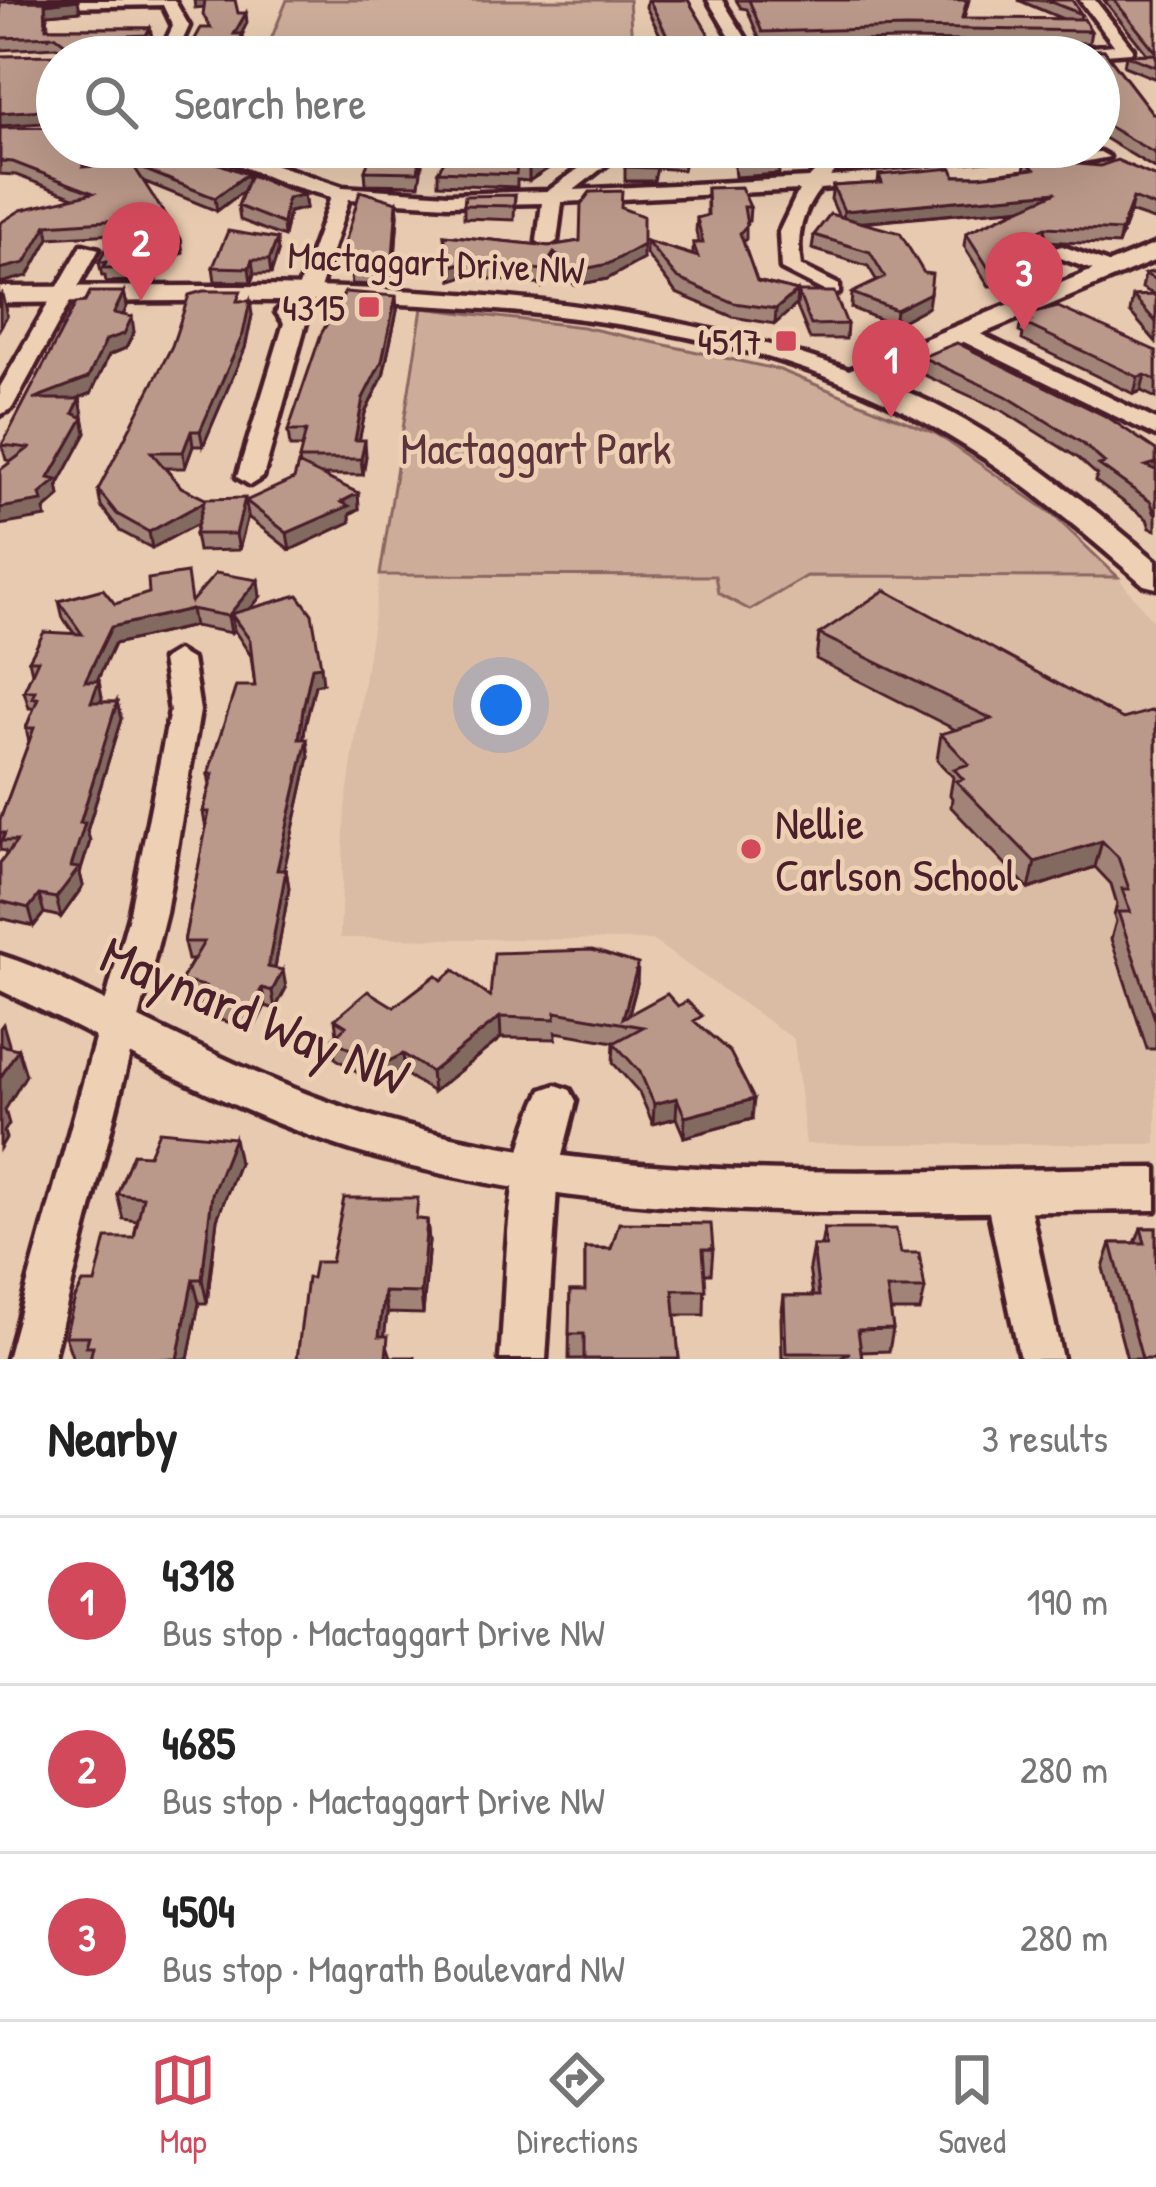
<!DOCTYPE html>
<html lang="en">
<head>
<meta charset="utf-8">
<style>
  :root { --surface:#fff; --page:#f6f6f6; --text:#222; --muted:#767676; --line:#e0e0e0; --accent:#d1495b }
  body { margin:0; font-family:"Patrick Hand",sans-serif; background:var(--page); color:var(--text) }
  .you { position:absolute; left:501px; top:705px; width:42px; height:42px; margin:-30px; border:9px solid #fff; border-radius:50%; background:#1a73e8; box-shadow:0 0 0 18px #1a73e833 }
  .badge { display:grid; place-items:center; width:78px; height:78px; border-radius:50%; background:var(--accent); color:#fff; font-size:39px; font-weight:700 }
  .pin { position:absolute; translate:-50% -99px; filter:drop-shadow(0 3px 6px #0008) }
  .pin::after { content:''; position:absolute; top:63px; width:42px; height:36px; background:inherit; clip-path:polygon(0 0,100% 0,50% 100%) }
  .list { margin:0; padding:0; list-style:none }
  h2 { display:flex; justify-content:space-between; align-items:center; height:156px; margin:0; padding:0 48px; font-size:51px }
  h2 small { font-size:39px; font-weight:400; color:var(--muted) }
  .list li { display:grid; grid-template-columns:78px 1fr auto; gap:36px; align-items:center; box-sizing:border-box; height:168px; padding:0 48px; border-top:3px solid var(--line) }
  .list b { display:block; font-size:45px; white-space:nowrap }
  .list p { margin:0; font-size:39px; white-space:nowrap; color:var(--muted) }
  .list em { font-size:39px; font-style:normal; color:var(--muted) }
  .icon { flex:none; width:66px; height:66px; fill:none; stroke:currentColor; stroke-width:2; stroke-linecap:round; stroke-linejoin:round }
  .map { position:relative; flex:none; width:1156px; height:1359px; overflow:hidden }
  .search { position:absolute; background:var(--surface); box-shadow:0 12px 48px #0002; left:36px; right:36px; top:36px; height:132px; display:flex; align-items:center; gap:30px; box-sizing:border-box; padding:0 42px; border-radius:66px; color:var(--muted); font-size:45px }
  .sheet { height:660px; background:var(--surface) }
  nav { display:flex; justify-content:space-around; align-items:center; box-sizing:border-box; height:168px; border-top:3px solid var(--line); background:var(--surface); font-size:33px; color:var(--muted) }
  nav a { display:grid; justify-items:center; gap:6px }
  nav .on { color:var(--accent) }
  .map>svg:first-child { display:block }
  .built { fill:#dabba4 }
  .green { fill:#cdad9a; stroke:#8c6662; stroke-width:3 }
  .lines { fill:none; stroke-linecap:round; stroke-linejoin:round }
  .minor-casing { stroke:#4a1f2b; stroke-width:9 }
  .tertiary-casing { stroke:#4a1f2b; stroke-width:9 }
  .minor { fill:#eed1b5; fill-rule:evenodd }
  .tertiary { fill:#eed1b5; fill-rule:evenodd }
  .wall { fill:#a18477; stroke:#4a1f2b; stroke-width:3 }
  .shaded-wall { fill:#836b61; stroke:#4a1f2b; stroke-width:3 }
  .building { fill:#bb998a; stroke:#4a1f2b; stroke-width:3 }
  .poi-dot { fill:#d1495b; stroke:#eed1b5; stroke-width:4.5 }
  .labels { text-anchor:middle; stroke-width:9; stroke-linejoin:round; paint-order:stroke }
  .far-street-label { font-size:39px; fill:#4a1f2b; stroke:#eed1b5 }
  .far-poi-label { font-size:39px; fill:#4a1f2b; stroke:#eed1b5; text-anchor:end }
  .park-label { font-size:45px; fill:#5e343c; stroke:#eed1b5 }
  .poi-label { font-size:45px; fill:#4a1f2b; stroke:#eed1b5; text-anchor:start }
  .near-street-label { font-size:54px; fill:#4a1f2b; stroke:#eed1b5 }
</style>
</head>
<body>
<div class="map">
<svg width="1156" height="1359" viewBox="0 0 1156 1359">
  <rect width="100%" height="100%" fill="#e7caaf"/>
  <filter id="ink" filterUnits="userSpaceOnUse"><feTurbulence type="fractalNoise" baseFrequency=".00833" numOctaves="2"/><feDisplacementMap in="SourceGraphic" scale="24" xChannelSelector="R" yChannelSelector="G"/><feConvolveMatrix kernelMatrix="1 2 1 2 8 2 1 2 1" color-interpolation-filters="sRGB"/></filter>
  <g filter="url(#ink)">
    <!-- built -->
    <path class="built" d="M380,575L1118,577L1156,625V1144H806L794,1039L652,940L340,938L345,809Z"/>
    <!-- green -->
    <path class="green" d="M287,0H629L633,57H264Z
      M422,308L583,327L780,370L937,434L1051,513L1118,577L807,576L750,610L718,593L715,576L380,575Z"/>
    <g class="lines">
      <defs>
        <path id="minor" d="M0,0H174L189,26L175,57H102L110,52L162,50L173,26L163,5L0,8Z
          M708,0H722L750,45L797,54L739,52Z
          M1080,0H1095L1133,49L1131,52L1065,57L1071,49L1114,45Z
          M139,147H158L149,157L171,147H194L163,166L126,167L123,163Z
          M195,147H222L343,187L448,194L548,191L608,147H629L574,190L809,178L838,147H857L830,177L1100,152L1109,157L1041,170L820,189C801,213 796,236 801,266L839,285V293L832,295L781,269L779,232L799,190L562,202L557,241L547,247L537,241L542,203L448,205L349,199L318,295L299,313L306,323L263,477L250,485L237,477L284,323L276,312L297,292L331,197L283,183Z
          M82,245L99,249L12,408L0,415V387Z
          M1062,246L1116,266L1119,270L1109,276L1055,256V248Z
          M962,325L1156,420V436L954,337L951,332Z
          M177,651L192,660L200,711L166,912L53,1359H7L130,912L170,711L162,660Z
          M556,1085L570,1090L576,1101L558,1171L546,1359H500C508,1273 502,1168 542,1090Z
          M1005,1170L1020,1176L1026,1188L1062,1359H1022L1019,1354L984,1188L990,1176Z"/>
        <path id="tertiary" d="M1156,244V260L875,379C983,418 1070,488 1156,561V588L1144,585C1063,514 992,455 894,406C643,281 276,301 0,303V287C285,286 577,273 849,370Z
          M0,955C46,969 90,994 133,1015C209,1052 286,1090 367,1115C619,1191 896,1169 1156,1168V1210C896,1211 628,1228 375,1157C242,1120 124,1048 0,990Z"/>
      </defs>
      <!-- minor casing -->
      <use href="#minor" class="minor-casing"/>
      <!-- tertiary casing -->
      <use href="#tertiary" class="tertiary-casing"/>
      <!-- minor -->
      <use href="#minor" class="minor"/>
      <!-- tertiary -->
      <use href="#tertiary" class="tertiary"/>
    </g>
    <!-- wall -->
    <path class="wall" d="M647,0H688L714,43L713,55L671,57L646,7Z
      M736,0H969L964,18L1063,19L1018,0H1072L1081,14L1080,19L1091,31L1089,43L903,40L761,43L747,9L741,8Z
      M1104,0H1156V79L1124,66L1126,55L1147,54Z
      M0,2L80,11L47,14L48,28H150L152,39L147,46L108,48L55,55L61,50L57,47L0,50Z
      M924,50H1104L1153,114L1156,113V169L1099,135V57H923Z
      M0,128L57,147H104L93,166L132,163L248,180L304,195L306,208L289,212L284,237L240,220L238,206L244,190L217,211L143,181L183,253L166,259L156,280L106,282L105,276H102L99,262L114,234L49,238L28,276L0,223L74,197L16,175L0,174Z
      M498,147H581L529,181L517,180V187L438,184V171L486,155Z
      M652,147H720L718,158L686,157L683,170L657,168L654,181H625V167Z
      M732,147H810L778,153L779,174L735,177Z
      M868,147H942L943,149L942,162L871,169L867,157Z
      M1026,161L1078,164L1156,177V221L1130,212L1118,245L1044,241L1023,250L1027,274L1021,276L1019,285L989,286L964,246L966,233L1020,208L861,223L928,307L894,325L851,308L852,293L877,281L868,266L812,249L814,235L839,217L831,199L833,186L878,183L879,175L979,176L1024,170Z
      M422,165L419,185L366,184L365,171Z
      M707,188L750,207L749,221H746V239L743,242L757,281L797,291L796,305L775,324L733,317L676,293L646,254V241L693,255V243H699L696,231L697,218L707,216Z
      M515,195L514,220L464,218V205Z
      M397,202L398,215L393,286L352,284L351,275H342L340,261Z
      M621,208L643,259L607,279L575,285L554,267L543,285L465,276L452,280L445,249L444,235L549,246L580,241Z
      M278,252L271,274H254L251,282L215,281L213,267Z
      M1156,271V342L1130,312L1133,296L1155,295L1142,288L1145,274Z
      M124,292L127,306L123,315L134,332L126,348L109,355L91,393L76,399H80L86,433L58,485L60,496L44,510L46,517L12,461L6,460L2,445L85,302Z
      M798,292L847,324L846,339H810L797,307Z
      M242,301L252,315L245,348L203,446H193L185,468H165L181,487L205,499L246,501L294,479L300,465L299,459L303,447H290L288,431L397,311L383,376L365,413L359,440L366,456L363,475H321L358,493L359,509L350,514V522L290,550L248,517V515L239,550L198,551L195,534L198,523L152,548L120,531L101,506L98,490Z
      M1022,316L1156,351V398L1141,391L1134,394L1022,340L1023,334L1019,332Z
      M922,357L1156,450V530L1150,528L1147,519L1095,481L1097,475L1078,458L1003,411L920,373Z
      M260,597L251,608L323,683L315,685L305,726L304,739L309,757L284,870H286L289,888L275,968L286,988L275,1009L265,1006L254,1028L202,1016L199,1002L184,999L181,981L193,960H188L184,942L206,829L203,812L210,785L208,774L255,686L251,656L234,630L231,633L194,626L114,644L97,681L102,698L101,702H117L121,719L87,831L90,841L80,873L83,886L61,917L44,913L34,926L0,918V863L6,855L5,851L0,850V820L29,742L26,728L34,708H29L24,691L32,673L29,660L74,633L63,618L59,601L115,604Z
      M819,634L1123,719L1156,715V1049H1147L1111,939L1116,921L1114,916L1117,904L1111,884L1095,867L1029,889L951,807L952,798L950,795L953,777L937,760L941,734L956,730L816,659Z
      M442,980L490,997L637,984L629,1015L701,1027L752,1119L684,1137L676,1118L653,1124L639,1092L613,1063L614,1042L556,1032V1039L501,1038L433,1092L405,1074L379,1087L335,1058L333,1038L337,1034L335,1019L394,1007Z
      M239,1163L217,1219L207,1303H199L188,1359H73L65,1336L95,1283L134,1238L137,1221L123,1219L117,1194Z
      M420,1219L427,1220L429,1241L423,1314L387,1313L384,1336L391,1357L297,1359L312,1278L331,1262Z
      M1141,1228H1156V1359H1127L1103,1268L1111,1243H1135Z
      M824,1229L901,1253L925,1289L920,1311H890L893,1329L889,1351L861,1352L862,1359H782L781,1318L784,1296H813L809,1268L813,1246H821Z
      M585,1248L713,1249L711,1274H705L704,1315H675L679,1359H569L570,1291H585Z"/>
    <!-- shaded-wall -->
    <path class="shaded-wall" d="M78,0L80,11L47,14L49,39L45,4Z
      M194,0H206L207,7L195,8Z
      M246,13L247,23L236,45L234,34Z
      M150,28L152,39L147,46L146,35Z
      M243,34L244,45L239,57H226Z
      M106,37L108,48L97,49Z
      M55,109L57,122L0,126V113Z
      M95,147H104L85,179L83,167Z
      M561,147H581L529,181V168Z
      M774,147H810L773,153Z
      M1009,147H1052L1051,152L1008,156Z
      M943,149L942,162L871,169L872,156Z
      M247,174L249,187L217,211L215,198Z
      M1057,192L1055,205L842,224L844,211Z
      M304,195L306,208L289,212L284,237L283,224L287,198Z
      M1133,198L1130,212L1118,245L1121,231Z
      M397,202L398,215L393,286L392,271Z
      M47,225L49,238L28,276L0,283V269Z
      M1046,227L1044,241L1014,254L1016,241Z
      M277,239L278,252L271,274L269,260Z
      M181,240L183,253L166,259L156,280L154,267L164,245Z
      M643,245V259L607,279L575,285V271Z
      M554,253V267L543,285V270Z
      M252,260L254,274L251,282L249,268Z
      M1030,260L1027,274L1021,276L1022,271L1019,264Z
      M464,262L465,276L452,280V266Z
      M797,291L796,305L775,324L776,309Z
      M124,292L127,306L117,328L114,313Z
      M930,293L928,307L894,325L896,310Z
      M2,294L7,316L0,328V297Z
      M396,296L397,311L383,376L365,413L356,456L355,440L363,398Z
      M250,301L252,315L245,348L203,446L200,431Z
      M132,317L134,332L126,348L109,355L91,393L37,415L33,399L106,340Z
      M1145,375L1141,391L1134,394L1138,377Z
      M80,399L83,415L76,428L73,413Z
      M83,418L86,433L58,485L60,496L44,510L46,517L0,525V508L40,494Z
      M191,431L193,446L185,468L183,452Z
      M365,440L366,456L363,475L361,459Z
      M358,493L359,509L350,514V522L290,550L287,533Z
      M245,498L248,515L239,550L236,534Z
      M204,502L207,519L152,548L149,532Z
      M258,580L260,597L238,624L231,614L234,630L231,633L228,616Z
      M191,609L194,626L114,644L89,698L85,681L111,627Z
      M321,666L323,683L315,685L305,726L301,757L299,739L303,709L312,667Z
      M99,681L102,698L95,719L91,702Z
      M117,702L121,719L87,831L90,841L80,873L83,886L61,917L56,898L71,867L80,823Z
      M307,739L309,757L280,888L277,870Z
      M1102,841L1095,867L1029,889L1035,862Z
      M286,870L289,888L272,985L268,967Z
      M39,895L44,913L34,926L29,908Z
      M638,964L637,984L626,1024L623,1018Z
      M283,970L286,988L275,1009L272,991Z
      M262,988L265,1006L254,1028L250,1009Z
      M500,1017L501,1038L433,1092L431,1072Z
      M3,1024L11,1051L0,1066V1028Z
      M18,1049L26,1075L5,1110L9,1124L4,1132L6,1138L0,1148V1078Z
      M403,1054L405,1074L379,1087L377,1067Z
      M677,1098L676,1118L653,1124L654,1104Z
      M754,1099L752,1119L684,1137L685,1117Z
      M234,1138L239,1163L217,1219L207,1303L202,1279L212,1194Z
      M427,1220L429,1241L423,1314L421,1293Z
      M193,1279L199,1303L188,1359H177Z
      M384,1292L387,1313L382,1357L379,1336Z"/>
    <!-- building -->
    <path class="building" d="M78,0L45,4L46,28H150L146,35L106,37L97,49L136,50L134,57H57V122L55,109L0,113V56L55,55L67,45L55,36L0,38V2Z
      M205,0H235L238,13H246L234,34H243L233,54L226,57H185L201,28H211L203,15Z
      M649,0H688L714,43L672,45Z
      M749,0H967L962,18L1084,19L1091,31L905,28L762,32Z
      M1046,0H1072L1081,14Z
      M1114,0H1156V52Z
      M914,50L917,57H750L749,52Z
      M924,50H1104L1153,114L1156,113V154L1099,121V110H1103L1099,105V57H931Z
      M1156,54V67L1126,55Z
      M57,127V147H95L83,167L132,163L182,150L247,174L215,198L133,165L181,240L164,245L154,267L103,268L106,262H99L122,220L47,225L25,263L0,269V223L21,210L93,193L13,162L0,161V128Z
      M498,147H561L529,168L517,166L516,174L438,171L450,152L486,155Z
      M631,147L652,148L686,147L684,157L657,155L654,168L625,167Z
      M733,147H777L780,161L736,164Z
      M869,147H942L943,149L872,156Z
      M371,152H421L418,172L365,171Z
      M1071,157L1078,164L1100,166L1117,160L1156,177V207L1133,198L1121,231L1046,227L1016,241L1030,260L1019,264L1022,271L991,272L966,233L1057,192L844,211L833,186L882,183L879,175L952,168L955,176H979L1034,169L1026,161Z
      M250,175L304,195L287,198L283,224L238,206Z
      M741,187L750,207H744L747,225L740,233L757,281L797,291L776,309L734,303L677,278L646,241L698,257L693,243H703L697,218L708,215L707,188Z
      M360,191L397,202L392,271L351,270L353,261H340Z
      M622,191L621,208L643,216V245L608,264L575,271L554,253L543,270L464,262L452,266L444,235L549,246L580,241L581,204L590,192Z
      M515,195L514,206L464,205L465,196Z
      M830,214L900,233L924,273L932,274L930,293L896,310L852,293L885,277L870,252L814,235Z
      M228,231L277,239L269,260H252L249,268L213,267Z
      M1156,271V280L1145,274Z
      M203,291H241L237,301H250L243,334L200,431H191L183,452H151L181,487L205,499L245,498L236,534H195L204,502L149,532L117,514L98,490L172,346L189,295Z
      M90,292H124L114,313L132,317L124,334L106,340L88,378L33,399H80L73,413L83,418L49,478L57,480L40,494L42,501L0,508V470L29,448L2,445L76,303L85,302Z
      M345,292L396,296L382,361L363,398L355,440H365L361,459H299L306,431H288L321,334Z
      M798,292H834L847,324L811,325Z
      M1156,295V322L1133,296Z
      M1058,307L1156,351V380L1145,375L1138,377L1025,324L1031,321L1022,316Z
      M957,343L1109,418L1156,450V463L1146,466L1156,470V513L1154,512L1151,502L1099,465L1105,463L1082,443L1006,396L922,357Z
      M298,464L358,493L341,502L349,506L287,533L246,501L294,479Z
      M187,573L191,602L216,573L258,580L228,616L191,609L111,627L85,681H99L91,702H117L80,823H85L71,867L79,868L56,898L39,895L29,908L0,901V863L17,841H2L5,833H0V820L34,728H26L38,698H32L35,691H24L38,660H29L44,632L82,634L59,601L103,589L115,604L149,593L148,579Z
      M885,590L1123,719L1154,710L1156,715V1022L1118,912H1130L1122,889H1129L1118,857L1102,841L1035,862L956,781L963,779L954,769L969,764L941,734L992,719L819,634Z
      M298,595L312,614L321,666L312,667L303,709L299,739H307L277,870H286L268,967L283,970L272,991L262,988L250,1009L198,998L205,986L181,981L204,942H184L209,812H203L213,774H208L236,686H255L250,640L231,614Z
      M592,950L638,964L623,1018L667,994L678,1006L687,1001L702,1016L694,1021L730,1052L754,1099L685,1117L677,1098L654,1104L640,1072L614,1043L643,1027L556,1012L555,1019L500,1017L431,1072L403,1054L377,1067L333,1038L346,1026L335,1019L368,991L394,1007L436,975L442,980L454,970L490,997L494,953Z
      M0,1045L18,1049L0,1078Z
      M159,1131L234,1138L212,1194L202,1279H193L177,1359H90L93,1346H86L89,1336H65L75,1298L83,1283H95L106,1238H134L143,1197L117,1194L133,1154L149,1155Z
      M344,1198H418L416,1219L427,1220L421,1293L384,1292L379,1336H388L386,1357H415V1359H297L307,1278H312L315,1262H331Z
      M619,1223L711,1224L713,1249H703L706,1290H673L679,1359H584V1334H569L570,1291H585V1248L611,1249Z
      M1141,1228H1156V1359H1142L1111,1243H1145Z
      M824,1229H896L901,1253H919L925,1289H887L893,1329L858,1330L862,1359H839L850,1353H786L784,1296H819L813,1246H826Z"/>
  </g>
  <!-- markers -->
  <g class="poi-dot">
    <rect x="357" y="295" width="24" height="24" rx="6"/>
    <rect x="774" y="329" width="24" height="24" rx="6"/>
    <circle cx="751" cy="849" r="12"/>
  </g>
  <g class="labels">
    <!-- far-street labels -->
    <g class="far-street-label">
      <text transform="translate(436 262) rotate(3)" y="14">Mactaggart Drive NW</text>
    </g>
    <!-- far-poi labels -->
    <g class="far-poi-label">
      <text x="345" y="321">4315</text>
      <text x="762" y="355">4517</text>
    </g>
    <!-- park labels -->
    <g class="park-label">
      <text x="536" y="464">Mactaggart Park</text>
    </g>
    <!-- poi labels -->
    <g class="poi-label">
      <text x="775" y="839">Nellie<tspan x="775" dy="52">Carlson School</tspan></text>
    </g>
    <!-- near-street labels -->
    <g class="near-street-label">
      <text transform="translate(255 1015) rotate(23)" y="19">Maynard Way NW</text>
    </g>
  </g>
</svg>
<div class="you"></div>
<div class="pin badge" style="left:891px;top:418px">1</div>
<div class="pin badge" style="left:141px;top:301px">2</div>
<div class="pin badge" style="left:1024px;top:331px">3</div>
<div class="search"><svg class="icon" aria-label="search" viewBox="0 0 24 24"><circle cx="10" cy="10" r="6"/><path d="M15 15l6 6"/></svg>Search here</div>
</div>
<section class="sheet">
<h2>Nearby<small>3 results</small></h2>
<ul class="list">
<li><span class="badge">1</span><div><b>4318</b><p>Bus stop · Mactaggart Drive NW</p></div><em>190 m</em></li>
<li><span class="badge">2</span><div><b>4685</b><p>Bus stop · Mactaggart Drive NW</p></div><em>280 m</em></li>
<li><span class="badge">3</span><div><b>4504</b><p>Bus stop · Magrath Boulevard NW</p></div><em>280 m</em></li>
</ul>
</section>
<nav>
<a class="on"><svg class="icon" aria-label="map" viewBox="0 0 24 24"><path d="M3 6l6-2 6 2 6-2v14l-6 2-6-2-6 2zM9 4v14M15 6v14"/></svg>Map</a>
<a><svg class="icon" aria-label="directions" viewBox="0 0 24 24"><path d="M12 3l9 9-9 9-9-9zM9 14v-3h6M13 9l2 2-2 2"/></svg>Directions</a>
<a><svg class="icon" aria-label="saved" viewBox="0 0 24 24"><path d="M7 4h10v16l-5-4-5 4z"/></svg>Saved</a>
</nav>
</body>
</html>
